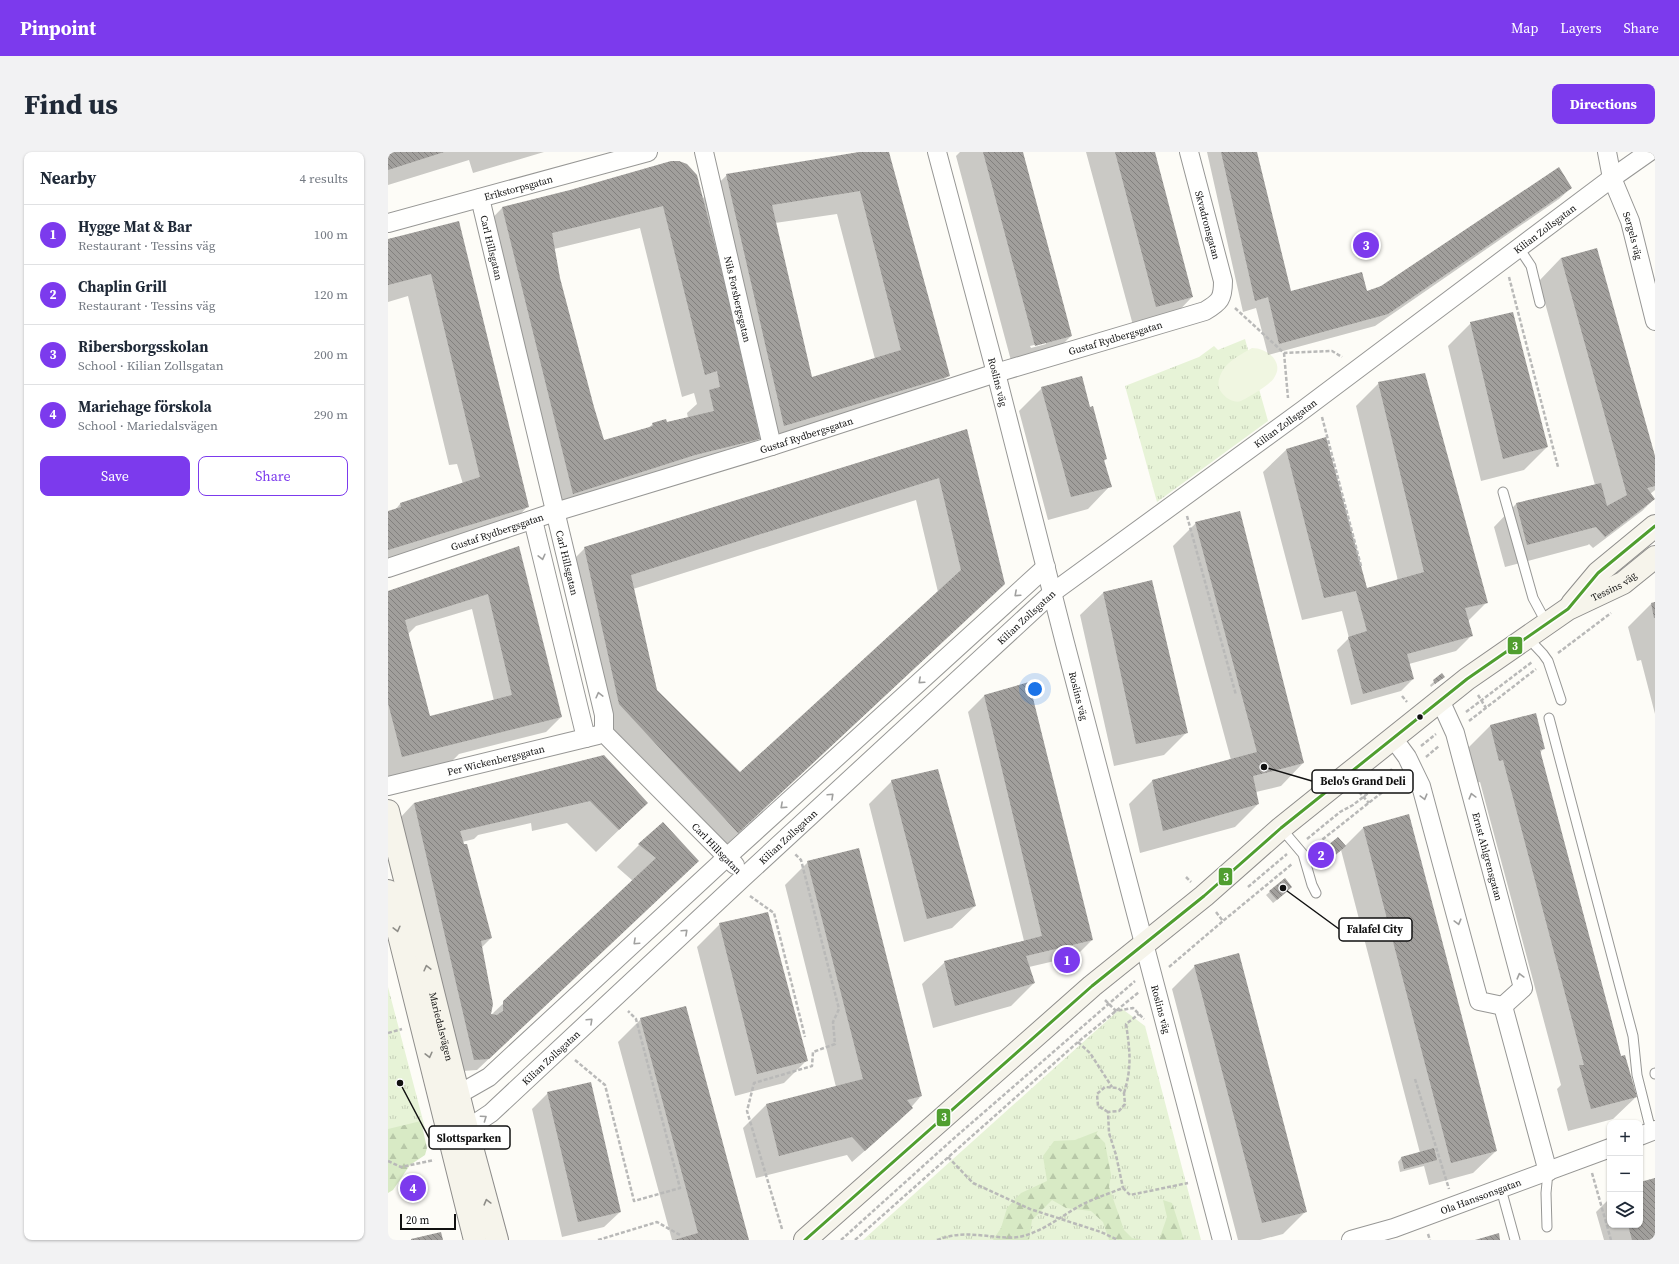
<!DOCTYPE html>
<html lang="en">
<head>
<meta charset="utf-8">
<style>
  :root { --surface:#fff; --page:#f2f2f3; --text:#1f2937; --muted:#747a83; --line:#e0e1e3; --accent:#7c3aed }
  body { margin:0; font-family:"Source Serif 4",serif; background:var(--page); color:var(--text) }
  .controls { position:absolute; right:12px; bottom:12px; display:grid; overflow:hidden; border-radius:8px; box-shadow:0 1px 3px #0004 }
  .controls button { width:36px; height:36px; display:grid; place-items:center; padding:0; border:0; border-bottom:1px solid var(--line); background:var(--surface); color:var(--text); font:20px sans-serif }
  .scale { position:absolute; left:12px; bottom:10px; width:56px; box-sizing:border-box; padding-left:4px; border:2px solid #111; border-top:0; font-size:11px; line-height:14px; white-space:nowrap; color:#111; -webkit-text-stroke:3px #fff; paint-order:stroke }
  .you { position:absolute; left:647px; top:537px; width:14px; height:14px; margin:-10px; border:3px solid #fff; border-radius:50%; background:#1a73e8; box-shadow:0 0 0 6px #1a73e833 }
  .badge { display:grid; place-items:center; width:26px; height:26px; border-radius:50%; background:var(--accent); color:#fff; font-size:13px; font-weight:700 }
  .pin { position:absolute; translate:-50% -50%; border:2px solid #fff; box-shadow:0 1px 4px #0006 }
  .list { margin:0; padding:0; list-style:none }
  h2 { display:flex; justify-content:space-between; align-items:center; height:52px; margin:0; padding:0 16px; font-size:17px }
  h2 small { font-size:13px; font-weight:400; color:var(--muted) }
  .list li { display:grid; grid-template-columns:26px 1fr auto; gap:12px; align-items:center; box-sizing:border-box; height:60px; padding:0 16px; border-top:1px solid var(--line) }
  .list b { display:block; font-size:15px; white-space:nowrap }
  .list p { margin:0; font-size:13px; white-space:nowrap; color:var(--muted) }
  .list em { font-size:13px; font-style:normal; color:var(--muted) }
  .actions { display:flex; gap:8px; padding:12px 16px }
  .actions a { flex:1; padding:9px 0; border:1px solid var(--accent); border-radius:8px; text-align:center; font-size:14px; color:var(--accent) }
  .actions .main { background:var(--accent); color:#fff }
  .icon { flex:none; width:22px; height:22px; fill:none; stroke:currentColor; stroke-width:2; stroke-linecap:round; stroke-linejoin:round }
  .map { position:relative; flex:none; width:1267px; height:1088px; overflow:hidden; border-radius:8px }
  header { display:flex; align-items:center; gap:24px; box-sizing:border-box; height:56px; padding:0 20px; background:var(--accent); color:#fff }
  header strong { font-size:19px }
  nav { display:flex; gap:22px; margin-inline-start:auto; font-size:14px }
  .intro { display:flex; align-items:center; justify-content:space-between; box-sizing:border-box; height:96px; padding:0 24px }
  h1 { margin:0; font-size:28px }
  .button { padding:10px 18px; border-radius:8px; background:var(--accent); color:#fff; font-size:14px; font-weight:700 }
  main { display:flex; gap:24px; padding:0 24px }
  aside { flex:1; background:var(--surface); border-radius:8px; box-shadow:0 1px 3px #0004 }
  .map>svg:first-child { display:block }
  .grass { fill:url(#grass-tufts) }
  .forest { fill:url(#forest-firs) }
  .pitch { fill:#f0f6e1 }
  .shadow { fill:#0003; fill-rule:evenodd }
  .building { fill:url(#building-back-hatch); fill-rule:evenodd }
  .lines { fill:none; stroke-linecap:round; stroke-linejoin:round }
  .lane-casing { stroke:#979795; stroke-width:11 }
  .street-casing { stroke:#979795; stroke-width:20 }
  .secondary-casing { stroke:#8e8d8b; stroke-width:24 }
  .path { stroke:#b9b9b8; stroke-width:2.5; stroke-dasharray:4 2; stroke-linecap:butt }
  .lane { stroke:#fffffe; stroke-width:9 }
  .street { stroke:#fffffe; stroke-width:18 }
  .secondary { stroke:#f6f4eb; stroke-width:22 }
  .bus-1-casing { stroke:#fff; stroke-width:6 }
  .bus-1 { stroke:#509e2f; stroke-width:3 }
  .oneway { stroke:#a0a09f }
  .oneway2 { stroke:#8f8e89 }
  .bus-dot { fill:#111; stroke:#fff; stroke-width:1.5 }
  .labels { text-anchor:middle; stroke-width:4; stroke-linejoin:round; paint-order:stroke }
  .street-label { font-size:10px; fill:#111; stroke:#fff }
  .leader { fill:none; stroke:#111; stroke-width:1.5 }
  .callout-dot { fill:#111; stroke:#fff; stroke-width:1.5 }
  .callout { fill:#fff; stroke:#111; stroke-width:1.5 }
  .callout-label { font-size:11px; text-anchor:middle; font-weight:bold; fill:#111 }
  .line-badge { stroke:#fff; stroke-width:1.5 }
  .badge-label { font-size:11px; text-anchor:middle; font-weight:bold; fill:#fff }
</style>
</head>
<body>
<header>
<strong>Pinpoint</strong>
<nav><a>Map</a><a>Layers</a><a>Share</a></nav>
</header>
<div class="intro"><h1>Find us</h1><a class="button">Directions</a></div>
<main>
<aside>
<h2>Nearby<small>4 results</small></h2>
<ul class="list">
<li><span class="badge">1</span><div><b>Hygge Mat &amp; Bar</b><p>Restaurant · Tessins väg</p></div><em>100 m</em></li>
<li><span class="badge">2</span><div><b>Chaplin Grill</b><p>Restaurant · Tessins väg</p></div><em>120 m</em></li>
<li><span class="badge">3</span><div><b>Ribersborgsskolan</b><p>School · Kilian Zollsgatan</p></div><em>200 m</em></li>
<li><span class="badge">4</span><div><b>Mariehage förskola</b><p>School · Mariedalsvägen</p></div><em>290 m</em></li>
</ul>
<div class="actions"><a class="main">Save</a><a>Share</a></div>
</aside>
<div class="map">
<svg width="1267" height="1088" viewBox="0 0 1267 1088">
  <defs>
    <pattern id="grass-tufts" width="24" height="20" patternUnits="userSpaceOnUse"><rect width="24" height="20" fill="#e7f3d7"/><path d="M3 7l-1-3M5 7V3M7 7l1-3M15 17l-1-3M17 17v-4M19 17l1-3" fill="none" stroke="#c5cfb8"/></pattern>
    <pattern id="forest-firs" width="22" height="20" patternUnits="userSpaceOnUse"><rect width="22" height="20" fill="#d8eac5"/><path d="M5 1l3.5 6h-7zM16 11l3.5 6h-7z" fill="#b8c8a8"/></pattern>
    <pattern id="building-back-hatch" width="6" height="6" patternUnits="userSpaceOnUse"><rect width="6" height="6" fill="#a19f9c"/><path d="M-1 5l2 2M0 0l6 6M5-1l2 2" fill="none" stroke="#82807e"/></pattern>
  </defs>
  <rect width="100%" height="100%" fill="#fdfcf7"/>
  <!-- grass -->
  <path class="grass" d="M857,187L880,269L769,350L737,234L811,205L826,194L830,198Z
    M0,835L37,976L0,985Z
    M733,856L757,874L813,1088H475Z"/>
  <!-- forest -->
  <path class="forest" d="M33,969L39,996L37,1003L22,1013L5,1038L0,1041V977Z
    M710,979L708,982L717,991L723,1023L721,1035L736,1078L744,1086L755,1088H721L715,1070L703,1059L678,1056L664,1048L644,1068L641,1088H605L613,1076L619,1056L633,1041L659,1029L655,1004L666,989L687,988Z
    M775,1048L784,1051L796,1088H771L779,1065Z"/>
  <!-- pitch -->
  <path class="pitch" d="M864,196C879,196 897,210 886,226C883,232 860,246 853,249C845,252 834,244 831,236C829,230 832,223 835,218C841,208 854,202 864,196Z"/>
  <!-- shadow -->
  <path class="shadow" d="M0,0H156L85,21L81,8L0,33Z
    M475,0H500L561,223L538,246L374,296L371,286L348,309L162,364L92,79L114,56L182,39L314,47L339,23ZM449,62L487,207L423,226L387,71ZM252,76L294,245L306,241L309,252L299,261L300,266L278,271L265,272L260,276L215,289L205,255L171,127L166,97Z
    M572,0H634L683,184L661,206L625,216L568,4ZM658,190V192L643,196L642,194Z
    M698,0H766L804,145L782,168L746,177Z
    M819,0H868L902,141L978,140L994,135L1183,36L1171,47L987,174L880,203L868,156L855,160Z
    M70,70L140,354L125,370L0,413V360L7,358L12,352L75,332L69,312L61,313L20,144L0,150V89Z
    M1173,106L1267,308V338L1262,342L1266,347L1254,359L1205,396L1201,392L1200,393L1117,415L1106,375L1128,352L1207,333L1151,129Z
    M1083,171L1159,295L1136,318L1093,329L1060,194Z
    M991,231L1099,450L1080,469L1083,484L1068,499L1021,512L1025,527L1013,539L963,553L949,498L961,486L954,459L914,468L875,320L898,298L975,438L1010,429L968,254Z
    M654,236L701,256L718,307L715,310L722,334L700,357L660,368L631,259Z
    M578,278L616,432L327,703L209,575L174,419L197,396ZM528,348L550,440L352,622L269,539L245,437Z
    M808,371L915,611L893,634L868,640L870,652L847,675L752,701L741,652L764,629L843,608L785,394Z
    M130,396L173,565L158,580L71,602L64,609L0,625V440ZM84,457L106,549L41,565L20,482L28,474Z
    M763,430L798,581L776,603L726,614L692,463L715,441Z
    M1267,451V562L1253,508L1249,509L1240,475L1263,452Z
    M1054,523L1052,528L1043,535L1042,533Z
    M640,531L704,788L688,804L641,815L646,831L623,854L545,876L534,832L557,810L636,789L580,560L596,544Z
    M1147,562L1156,596L1152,601L1233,905L1248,945L1225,967L1180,979L1169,937L1173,933L1092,630L1088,631L1079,597L1102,574Z
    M216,604L236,673L208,700L179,671L144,679L143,671L90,683L86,687L74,690L103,786L93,796L102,864L245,729L229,715L251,693L310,709L89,918L75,919L49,810L45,811L11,667L26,651Z
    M504,629L587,754L564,776L516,790L481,652Z
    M976,675L1108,999L1085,1021L1041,1033L1036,1014L1012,1020L1010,1010L1013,1006L1032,1001L953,698L933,715L926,706L950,686L957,694Z
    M420,710L533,944L512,968L464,1010L459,1003L368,1026L355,976L378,953L448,935L397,733Z
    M896,728L900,739L885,751L878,743Z
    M332,772L419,908L396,931L347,944L309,795Z
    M807,814L918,1059L895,1082L872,1088H850L784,837Z
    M253,867L360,1088H284L230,890Z
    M160,941L232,1060L216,1075L174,1085L144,957Z
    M1267,1028V1088H1216L1208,1060L1222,1046V1073H1252V1031Z"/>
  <!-- building -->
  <path class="building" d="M0,0H56L0,18Z
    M471,0H501L562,224L396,274L338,22ZM472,39L513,198L424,225L384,53Z
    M595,0H635L684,184L647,194Z
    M727,0H767L805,145L768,155Z
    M833,0H869L903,139L974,120L979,139L993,134L1171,15L1184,36L1000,162L891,192L880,145L867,149Z
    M283,9H291L299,12L309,23L341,148L372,287L307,303L185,342L114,55L182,38ZM275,54L317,223L329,219L332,235L321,238L326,259L279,270L278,267L264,271L265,274L216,288L206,255L172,126L164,81Z
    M71,69L141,355L0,398V359L13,355L12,351L92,325L43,122L0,133V87Z
    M1209,96L1267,304V334L1259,336L1267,347L1217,385L1208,375L1139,393L1128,351L1213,331L1219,354L1239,343L1173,106Z
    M1125,160L1160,295L1115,307L1082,170Z
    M1037,221L1100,451L1077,456L1085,484L1019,502L1026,527L975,542L960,485L979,479L968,439L936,446L898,297L938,285L979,436L1036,420L990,230Z
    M694,224L702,255L705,254L719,307L716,308L724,335L683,345L653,235Z
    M579,277L617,432L350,681L231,552L196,395ZM551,326L573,418L352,620L269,538L243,423Z
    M852,359L916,611L865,624L871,652L775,679L764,628L869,600L807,370Z
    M131,394L174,565L14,605L0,551V439ZM100,442L124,543L42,564L17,468Z
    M764,428L800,581L748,592L715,440Z
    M1267,450V466H1266L1263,451Z
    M1054,521L1057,525L1047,532L1045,528Z
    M641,530L705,788L638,804L647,831L567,854L556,809L654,784L596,543Z
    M1148,561L1157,597L1152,598L1233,904L1237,903L1249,945L1203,957L1191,913H1196L1115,608L1111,609L1102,573Z
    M216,603L260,651L231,678L202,649L72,679L76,692H79L104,786L93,789L105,852L103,862L109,863L115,859V849L268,706L250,692L275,670L311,709L101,907L86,908L26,651Z
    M550,617L588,754L539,767L503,628Z
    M1021,662L1109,999L1063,1011L975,675Z
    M950,685L958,694L937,712L929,702Z
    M471,696L534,944L519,948L525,956L477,999L464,985L391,1004L378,952L475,927L419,709Z
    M897,726L904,735L889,748L881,739Z
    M380,760L420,909L369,922L331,771Z
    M851,801L919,1060L874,1071L806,813Z
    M298,854L361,1088H286L310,1081L252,866Z
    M203,930L233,1060L190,1070L159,940Z
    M1046,996L1049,1008L1016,1017L1013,1005Z
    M1267,1026V1088H1244L1240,1073H1252V1030Z
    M53,1080L55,1088H23V1087Z
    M1111,1081L1112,1088H1087Z"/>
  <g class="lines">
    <defs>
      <path id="lane" d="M1131,96L1143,114L1152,151
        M1115,340L1145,446L1159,472
        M1140,486L1155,502L1160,509L1173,548
        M1161,566L1245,884L1249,923L1263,979
        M893,676L915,702L924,733L928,741
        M1267,921V922
        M1113,1037L1127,1088
        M1159,1075L1158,1041L1160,1020"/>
      <g id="street">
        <path id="s1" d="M316,0L384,294"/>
        <path id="s2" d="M549,0L608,221L677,491L834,1088"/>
        <path id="s3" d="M1219,0L1224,26L1242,69L1267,169"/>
        <path id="s4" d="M92,46L216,563V581L347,713"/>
        <path id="s5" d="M0,71L260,0"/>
        <path d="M145,368L198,586"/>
        <path id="s6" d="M0,416L167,360L384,294L608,221L817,159C832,150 835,147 835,129L801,0"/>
        <path id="s7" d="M1052,548L1067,581L1135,836L1115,854"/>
        <path d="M1005,586L1019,605L1033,634L1091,849L1115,854"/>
        <path id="s8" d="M0,634L210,583"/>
        <path d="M1115,854L1160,1020"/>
        <path d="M59,949L101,925L339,705L658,415"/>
        <path id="s9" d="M67,981L79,977L103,961L357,724L664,441L915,258L1224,26L1261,0"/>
        <path d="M1252,984L1267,978"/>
        <path id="s10" d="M963,1088L1006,1076L1222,996"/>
      </g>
      <g id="secondary">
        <path d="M1184,452L1210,421L1267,374"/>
        <path id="s11" d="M0,659L79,977L109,1088"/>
        <path d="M0,739L87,1088"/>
        <path id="s12" d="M417,1088L704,834L816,744L893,676L969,615L1079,527L1180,457L1235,431L1267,405"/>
      </g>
    </defs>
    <!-- lane casing -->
    <use href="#lane" class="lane-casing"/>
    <!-- street casing -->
    <use href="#street" class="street-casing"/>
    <!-- secondary casing -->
    <use href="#secondary" class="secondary-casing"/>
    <!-- path -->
    <path class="path" d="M1121,125L1170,315
      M847,156L896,201L944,199L954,205
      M896,201L900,246
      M934,265L973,414
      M799,364L848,543
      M1170,501L1223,461
      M1090,543L1098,556
      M1014,544L1019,550
      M1078,560L1144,510
      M1081,569L1148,517
      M1033,594L1048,582
      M1038,605L1051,594
      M971,640L981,651
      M919,687L952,660L965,653L994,630L1004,617
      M925,695L1011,627
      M798,725L803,730
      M860,735L899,702
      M362,744L386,761L417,885
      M828,760L835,769L904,712
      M781,815L835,769
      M717,848L728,859L745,856L756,867
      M0,881L14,877
      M690,890L702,901L724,935
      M187,908L217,933L246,1049L292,1036L248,867L240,859
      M1027,927L1061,1037
      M736,941C744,916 742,898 738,872L751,862
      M720,960L710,954L709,942L717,935L730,936L736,941L737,952L731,959L720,960L721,981L728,1003L735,1036
      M560,1005L585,1031L642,1057L713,1080L730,1088
      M0,1009L13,1015L46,1008
      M1204,1021L1223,1088
      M394,1077L359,959L366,931L424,914L425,900L447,892L445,870L451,857L413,708L407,702
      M1040,1082L1042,1088
      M210,1088L269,1070L292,1083
      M453,1088L564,988L747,829
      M467,1088L690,890L751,840
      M549,1088C579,1076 604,1088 631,1085C655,1080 673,1064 695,1052C708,1046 722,1041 735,1036L742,1043L800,1031"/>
    <!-- lane -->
    <use href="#lane" class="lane"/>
    <!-- street -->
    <use href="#street" class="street"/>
    <!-- secondary -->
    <use href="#secondary" class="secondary"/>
    <defs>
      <path id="bus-1" d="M417,1088L704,834L816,744L893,676L1079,527L1180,457L1210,421L1267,374"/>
    </defs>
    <!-- bus-1 casing -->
    <use href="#bus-1" class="bus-1-casing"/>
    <!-- bus-1 -->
    <use href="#bus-1" class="bus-1"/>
  </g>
  <!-- one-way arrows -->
  <defs><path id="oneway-chevron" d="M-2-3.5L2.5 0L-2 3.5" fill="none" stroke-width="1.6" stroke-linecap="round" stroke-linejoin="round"/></defs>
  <g class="oneway">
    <use href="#oneway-chevron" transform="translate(154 405) rotate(76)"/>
    <use href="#oneway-chevron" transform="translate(629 442) rotate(138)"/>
    <use href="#oneway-chevron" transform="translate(533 529) rotate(138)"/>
    <use href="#oneway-chevron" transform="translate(211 543) rotate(-104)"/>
    <use href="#oneway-chevron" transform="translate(443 644) rotate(-43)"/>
    <use href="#oneway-chevron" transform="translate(1084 644) rotate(-105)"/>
    <use href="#oneway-chevron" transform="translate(1036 645) rotate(75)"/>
    <use href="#oneway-chevron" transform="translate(395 654) rotate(138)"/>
    <use href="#oneway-chevron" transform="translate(1070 770) rotate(75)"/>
    <use href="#oneway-chevron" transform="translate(297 780) rotate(-43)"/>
    <use href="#oneway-chevron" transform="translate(248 790) rotate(137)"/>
    <use href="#oneway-chevron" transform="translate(1132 824) rotate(-105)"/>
    <use href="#oneway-chevron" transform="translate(202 869) rotate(-43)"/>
    <use href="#oneway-chevron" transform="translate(96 966) rotate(-35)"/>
  </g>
  <g class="oneway2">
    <use href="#oneway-chevron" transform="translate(9 777) rotate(76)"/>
    <use href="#oneway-chevron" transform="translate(39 816) rotate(-104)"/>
    <use href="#oneway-chevron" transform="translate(41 903) rotate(76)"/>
    <use href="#oneway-chevron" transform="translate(99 1050) rotate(-105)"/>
  </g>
  <!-- markers -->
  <circle class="bus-dot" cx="1032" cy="565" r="3.5"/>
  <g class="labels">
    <!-- street labels -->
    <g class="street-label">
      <text dy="4" stroke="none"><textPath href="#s5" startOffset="135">Erikstorpsgatan</textPath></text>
      <text transform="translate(820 73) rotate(75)" y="4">Skvadronsgatan</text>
      <text dy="4" stroke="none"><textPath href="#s9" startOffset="1419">Kilian Zollsgatan</textPath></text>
      <text dy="4" stroke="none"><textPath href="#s3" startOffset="88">Sergels väg</textPath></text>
      <text dy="4" stroke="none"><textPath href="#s4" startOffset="51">Carl Hillsgatan</textPath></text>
      <text dy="4" stroke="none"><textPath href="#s1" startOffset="151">Nils Forsbergsgatan</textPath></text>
      <text dy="4" stroke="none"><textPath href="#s6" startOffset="763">Gustaf Rydbergsgatan</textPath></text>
      <text dy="4" stroke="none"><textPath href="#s2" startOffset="238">Roslins väg</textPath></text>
      <text dy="4" stroke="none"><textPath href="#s9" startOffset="1095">Kilian Zollsgatan</textPath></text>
      <text dy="4" stroke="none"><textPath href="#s6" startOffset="439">Gustaf Rydbergsgatan</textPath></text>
      <text dy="4" stroke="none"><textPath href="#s6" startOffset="115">Gustaf Rydbergsgatan</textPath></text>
      <text dy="4" stroke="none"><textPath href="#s4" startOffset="375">Carl Hillsgatan</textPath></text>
      <text dy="4" stroke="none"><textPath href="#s12" startOffset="1042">Tessins väg</textPath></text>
      <text dy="4" stroke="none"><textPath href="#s9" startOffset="771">Kilian Zollsgatan</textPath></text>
      <text dy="4" stroke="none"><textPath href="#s2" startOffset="562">Roslins väg</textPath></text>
      <text dy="4" stroke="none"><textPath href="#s8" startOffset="111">Per Wickenbergsgatan</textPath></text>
      <text dy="4" stroke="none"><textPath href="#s9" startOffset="447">Kilian Zollsgatan</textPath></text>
      <text transform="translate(329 696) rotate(46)" y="4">Carl Hillsgatan</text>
      <text dy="4" stroke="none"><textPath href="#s7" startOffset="164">Ernst Ahlgrensgatan</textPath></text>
      <text dy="4" stroke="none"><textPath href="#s2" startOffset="886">Roslins väg</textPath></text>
      <text dy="4" stroke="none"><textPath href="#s11" startOffset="222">Mariedalsvägen</textPath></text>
      <text dy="4" stroke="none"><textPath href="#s9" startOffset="123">Kilian Zollsgatan</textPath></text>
      <text dy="4" stroke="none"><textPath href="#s10" startOffset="137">Ola Hanssonsgatan</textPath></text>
    </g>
  </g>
  <!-- callouts -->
  <path class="leader" d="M876 615L924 629M895 736L951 777M12 931L41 986"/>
  <g class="callout-dot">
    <circle cx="876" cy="615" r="4"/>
    <circle cx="895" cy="736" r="4"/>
    <circle cx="12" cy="931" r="4"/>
  </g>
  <g class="callout">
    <rect x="924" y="618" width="101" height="23" rx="4"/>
    <rect x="951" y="766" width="73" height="23" rx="4"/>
    <rect x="41" y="974" width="81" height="23" rx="4"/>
  </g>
  <g class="callout-label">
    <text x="975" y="633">Belo's Grand Deli</text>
    <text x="987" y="781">Falafel City</text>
    <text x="81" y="990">Slottsparken</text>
  </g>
  <g class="line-badge">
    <rect x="1119" y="484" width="16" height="19" rx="4" fill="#509e2f"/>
    <rect x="830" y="715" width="15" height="19" rx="4" fill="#509e2f"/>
    <rect x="548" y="956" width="15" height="19" rx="4" fill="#509e2f"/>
  </g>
  <g class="badge-label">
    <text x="1127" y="498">3</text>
    <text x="838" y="729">3</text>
    <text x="556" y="969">3</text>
  </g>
</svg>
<div class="controls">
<button>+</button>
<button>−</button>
<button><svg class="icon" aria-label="layers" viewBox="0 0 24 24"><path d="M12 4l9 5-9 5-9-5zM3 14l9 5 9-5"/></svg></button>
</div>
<div class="scale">20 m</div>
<div class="you"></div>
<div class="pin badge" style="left:679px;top:808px">1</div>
<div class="pin badge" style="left:933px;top:703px">2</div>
<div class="pin badge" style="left:978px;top:93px">3</div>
<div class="pin badge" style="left:25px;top:1036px">4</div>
</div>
</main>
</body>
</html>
